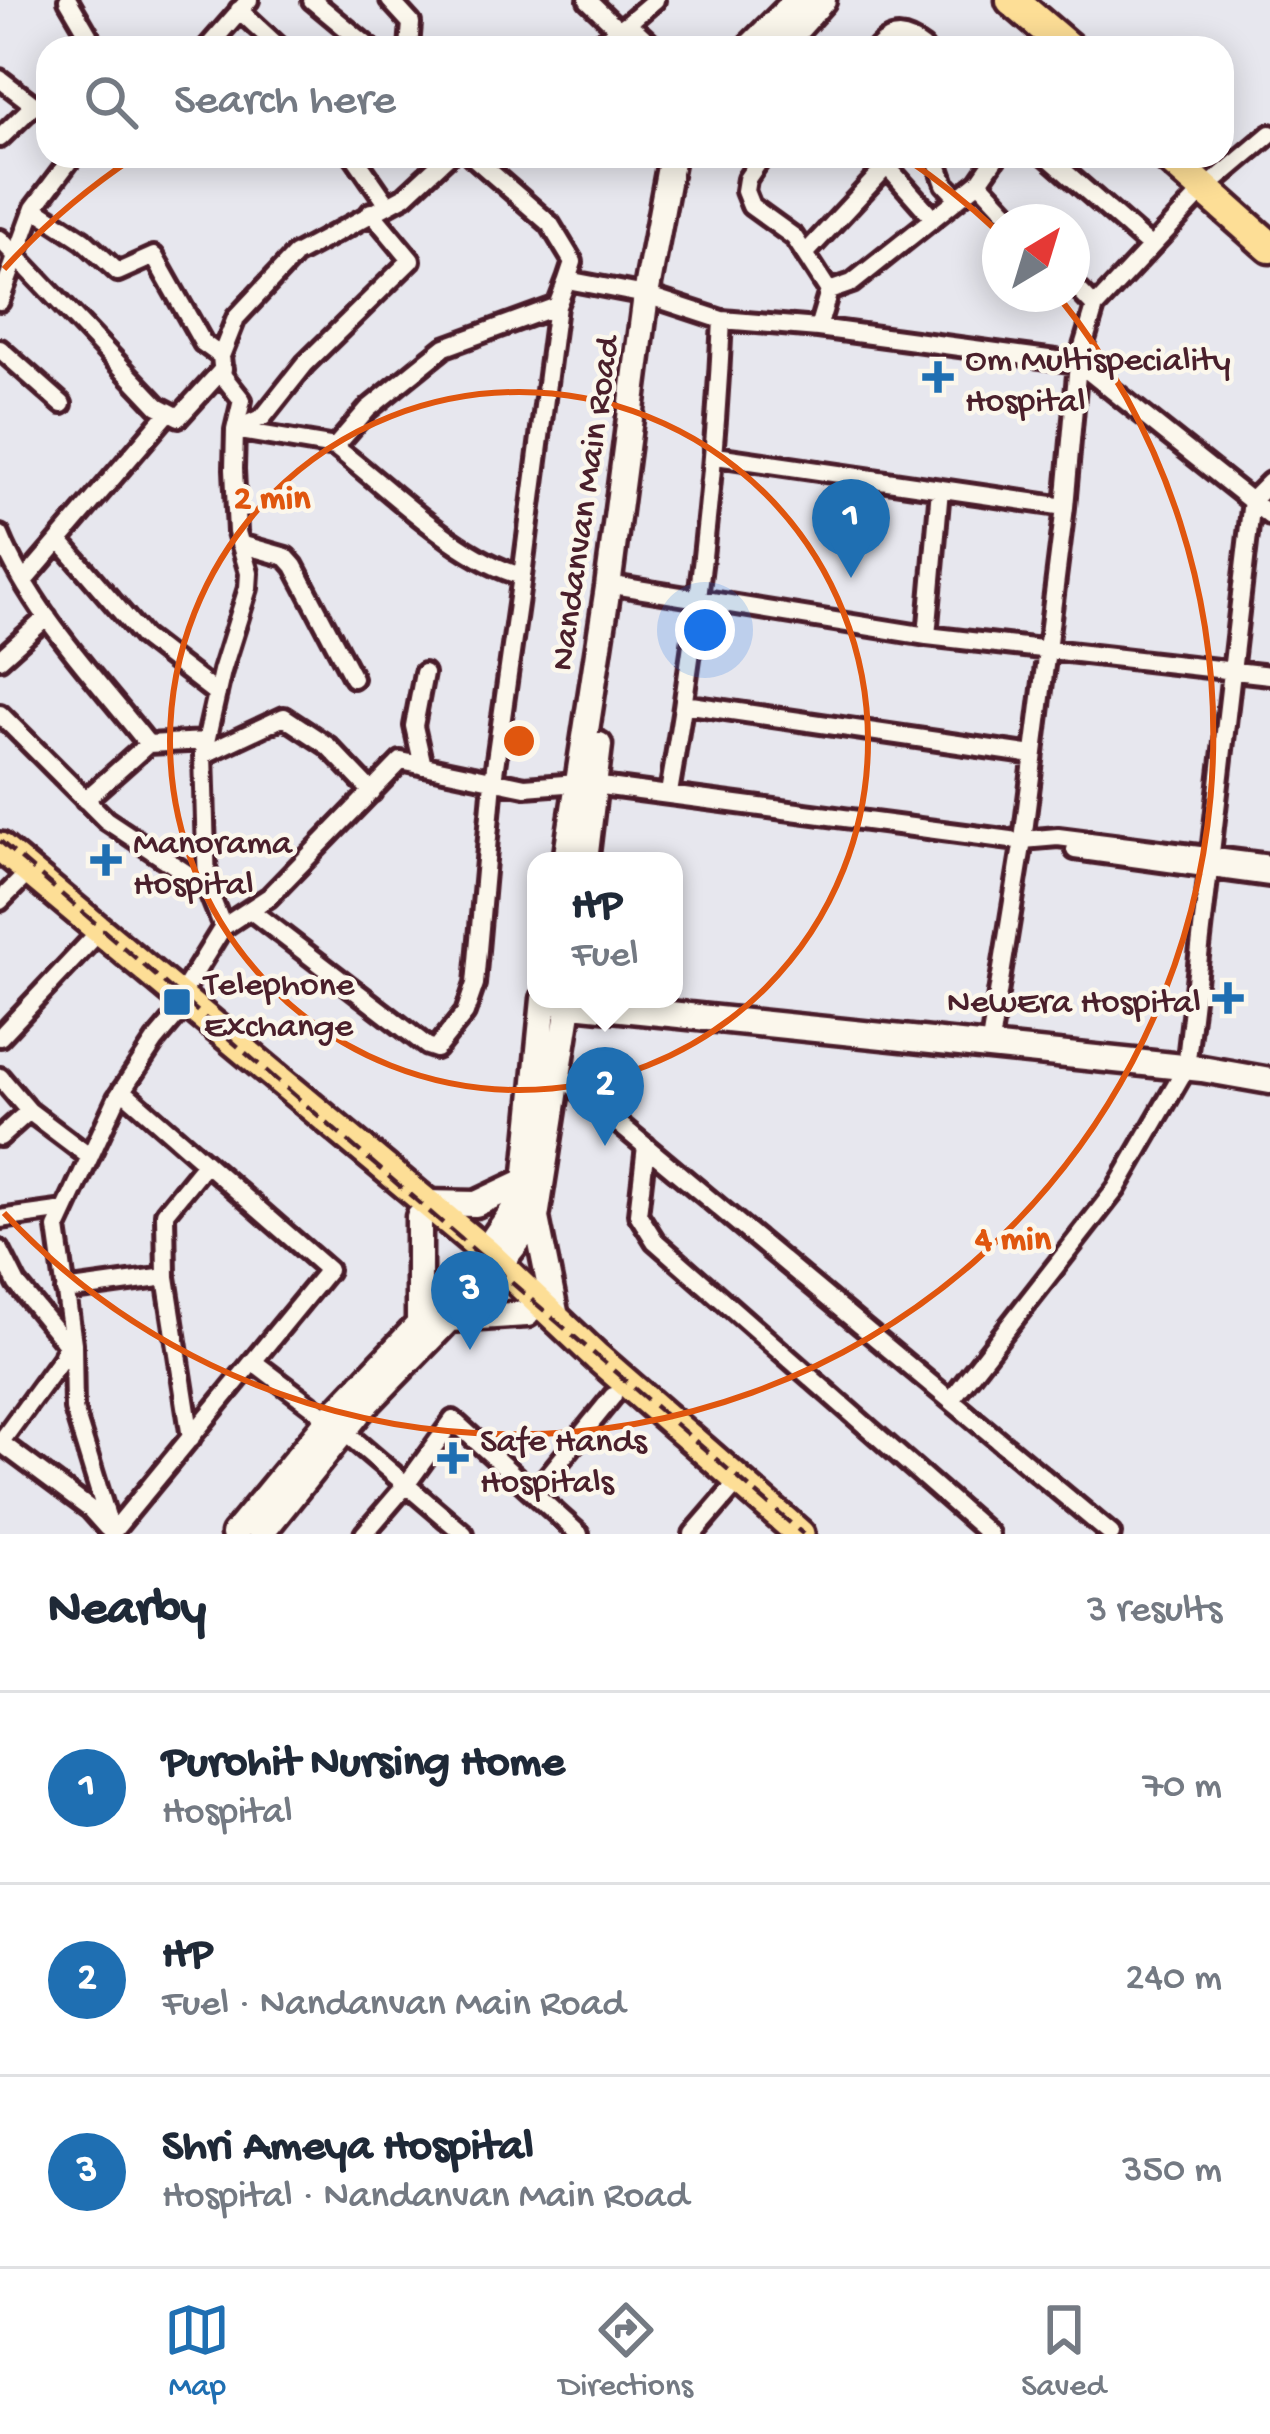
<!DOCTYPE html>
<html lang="en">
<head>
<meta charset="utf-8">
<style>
  :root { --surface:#fff; --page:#f6f6f7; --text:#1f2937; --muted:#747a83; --line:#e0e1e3; --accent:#1f6fb2 }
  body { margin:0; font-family:"Gochi Hand",sans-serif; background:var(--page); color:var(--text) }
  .compass { position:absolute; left:982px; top:204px; width:108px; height:108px; border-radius:50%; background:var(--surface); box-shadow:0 6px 30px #0003; rotate:38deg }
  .you { position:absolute; left:705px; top:630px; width:42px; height:42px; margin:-30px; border:9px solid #fff; border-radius:50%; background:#1a73e8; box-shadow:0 0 0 18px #1a73e833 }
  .badge { display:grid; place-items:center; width:78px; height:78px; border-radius:50%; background:var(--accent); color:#fff; font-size:39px; font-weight:700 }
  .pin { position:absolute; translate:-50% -99px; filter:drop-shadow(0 3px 6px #0008) }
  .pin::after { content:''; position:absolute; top:63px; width:42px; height:36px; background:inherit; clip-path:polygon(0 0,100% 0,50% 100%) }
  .popup { position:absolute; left:527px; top:852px; width:156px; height:156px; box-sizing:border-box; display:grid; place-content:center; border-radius:24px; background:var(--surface); filter:drop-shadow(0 3px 9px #0005); font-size:39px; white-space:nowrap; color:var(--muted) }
  .popup b { font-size:45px; color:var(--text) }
  .popup::after { content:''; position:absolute; left:50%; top:100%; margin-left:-24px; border:24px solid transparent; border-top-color:var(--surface) }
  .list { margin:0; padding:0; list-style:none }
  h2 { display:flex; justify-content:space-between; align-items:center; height:156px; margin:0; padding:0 48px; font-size:51px }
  h2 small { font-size:39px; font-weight:400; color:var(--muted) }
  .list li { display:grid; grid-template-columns:78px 1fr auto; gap:36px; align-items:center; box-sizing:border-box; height:192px; padding:0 48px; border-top:3px solid var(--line) }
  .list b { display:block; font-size:45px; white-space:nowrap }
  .list p { margin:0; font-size:39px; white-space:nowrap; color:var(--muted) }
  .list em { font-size:39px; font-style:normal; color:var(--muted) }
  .icon { flex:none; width:66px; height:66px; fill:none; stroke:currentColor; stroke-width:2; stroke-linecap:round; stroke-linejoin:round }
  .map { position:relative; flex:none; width:1270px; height:1534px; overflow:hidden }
  .search { position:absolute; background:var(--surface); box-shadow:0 6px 30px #0003; left:36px; right:36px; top:36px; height:132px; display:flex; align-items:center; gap:30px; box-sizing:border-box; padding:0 42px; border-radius:36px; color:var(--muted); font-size:45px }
  .sheet { height:732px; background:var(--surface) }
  nav { display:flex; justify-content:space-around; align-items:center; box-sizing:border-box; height:168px; border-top:3px solid var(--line); background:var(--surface); font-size:33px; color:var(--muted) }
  nav a { display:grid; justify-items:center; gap:6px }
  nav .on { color:var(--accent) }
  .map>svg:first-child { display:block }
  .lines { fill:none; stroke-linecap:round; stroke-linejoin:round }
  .street-casing { stroke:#4a1f2b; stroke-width:26 }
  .secondary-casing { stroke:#4a1f2b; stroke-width:33 }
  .primary-casing { stroke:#4a1f2b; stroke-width:36 }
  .highway-casing { stroke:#4a1f2b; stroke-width:39 }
  .street { stroke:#fbf7ec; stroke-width:16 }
  .secondary { stroke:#fbf7ec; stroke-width:24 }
  .primary { stroke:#fdde96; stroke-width:27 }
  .highway { stroke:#fdde96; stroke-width:30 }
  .rail { stroke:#4a1f2b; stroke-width:4.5; stroke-dasharray:18 9; stroke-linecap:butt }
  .ring { fill:none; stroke:#e0560e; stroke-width:6 }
  .poi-dot { fill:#1f6fb2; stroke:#fbf7ec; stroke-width:4.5 }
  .labels { text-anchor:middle; stroke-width:9; stroke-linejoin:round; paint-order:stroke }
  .poi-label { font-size:36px; fill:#4a1f2b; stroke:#fbf7ec; text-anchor:start }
  .street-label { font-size:36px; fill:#4a1f2b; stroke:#fbf7ec }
  .centre { fill:#e0560e; stroke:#fbf7ec; stroke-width:6 }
  .ring-label { font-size:36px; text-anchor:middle; font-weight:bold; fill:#e0560e; stroke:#fbf7ec; stroke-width:9; stroke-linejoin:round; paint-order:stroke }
</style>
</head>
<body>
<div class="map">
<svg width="1270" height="1534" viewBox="0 0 1270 1534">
  <rect width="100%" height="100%" fill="#e7e7ee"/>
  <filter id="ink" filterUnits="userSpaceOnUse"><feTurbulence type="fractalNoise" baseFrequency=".00833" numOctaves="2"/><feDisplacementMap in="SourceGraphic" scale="24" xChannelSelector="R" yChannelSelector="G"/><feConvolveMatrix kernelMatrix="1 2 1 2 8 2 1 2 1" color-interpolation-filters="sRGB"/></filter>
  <g filter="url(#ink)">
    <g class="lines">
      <defs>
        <path id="street" d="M68,0L96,48
          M312,0L370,48
          M390,0L411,23L409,48
          M588,0L619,30
          M655,0L628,23L655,48
          M239,10L280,48
          M207,48L249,0
          M593,48L628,23
          M878,48C893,32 906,35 923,48
          M0,79L34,105L0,138
          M354,156L388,205
          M448,156L405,196L295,255L236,318L221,356L223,376L242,400L235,430L234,469L237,532L249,573L248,588L222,671L203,755L207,887L223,927L269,897L401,761L525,787L578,783L1011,840
          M472,156L550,224L573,262L567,280L646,295L722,320L818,328L1078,363L1270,516
          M878,156L933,218
          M935,156L945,184L958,198
          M1047,156L1151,247
          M762,157L747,179L745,191L751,206L794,237L829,291L818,328
          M979,182L1016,222
          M34,208L83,240L118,272L154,256L203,343L221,356
          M0,239L158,406L179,417L223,369
          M805,254L887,166
          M1072,283L1095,307
          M829,291L852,283L979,182L997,156
          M0,301L34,208L73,156
          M0,349L62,404
          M236,429L263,417L305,364L411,260L371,212
          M235,430L335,447L368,409L445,347L557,306L567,280
          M335,447C389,488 457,559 522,576L557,306
          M716,456L1065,507
          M0,535C32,613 96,678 148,744L206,741
          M59,540L143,637L217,694
          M240,544L286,557L294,566L353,678
          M24,581L169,412
          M619,586L927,636L1270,675
          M927,636L940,489
          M0,659L47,617
          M684,704L1033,755
          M0,714L106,820L207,887
          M203,755L284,717L328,746L372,792
          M423,766L414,726L424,673
          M669,793C696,637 715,478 722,320
          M85,800L148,744
          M1023,840L1058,837L1270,864
          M1075,850L1270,877
          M0,901L21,880
          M250,910L427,1046L436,1049L465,1013L475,984L493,781L522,576
          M0,1037L96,935
          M989,1049L1023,840L1065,507L1078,363L1095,307L1205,189L1270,134
          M559,1074L1111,1534
          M0,1077L29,1111L0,1137
          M29,1111L90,1157
          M646,1146L638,1214L655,1241L989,1534
          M0,1219L65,1210
          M0,1250L17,1284L67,1345
          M65,1291L166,1277
          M255,1363L329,1419L464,1534
          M951,1400L1116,1189L1186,1068L1252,500L1270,482
          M191,1438L166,1277L165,1213L205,1164
          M0,1443L62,1358L68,1340
          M1,1443L90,1509L107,1528
          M534,1493L613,1396
          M112,1533L74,1409L73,1343L57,1228L117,1098L155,1041L177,1015L181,995L223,927
          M111,1534L328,1270L122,1090
          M364,1534L406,1485L453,1420L579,1534
          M693,1534L731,1490"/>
        <path id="secondary" d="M749,48L797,0
          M780,48L823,0
          M566,861L608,587L646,295L672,156
          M585,861L599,745
          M544,1001L1202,1069L1270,1081
          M425,1203L476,1204L527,1180
          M419,1217V1324
          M536,1218L556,1317
          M449,1319L527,1314
          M234,1534L329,1419L475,1265L525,1193L544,999
          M261,1534L360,1411L489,1278L536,1218L570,999"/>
        <path id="primary" d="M0,847L486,1252L597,1357L800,1534"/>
        <path id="highway" d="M1012,0L1068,48
          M1167,156L1270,247"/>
      </defs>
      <!-- street casing -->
      <use href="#street" class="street-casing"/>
      <!-- secondary casing -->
      <use href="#secondary" class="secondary-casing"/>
      <!-- primary casing -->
      <use href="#primary" class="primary-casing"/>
      <!-- highway casing -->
      <use href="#highway" class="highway-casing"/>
      <!-- street -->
      <use href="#street" class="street"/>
      <!-- secondary -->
      <use href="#secondary" class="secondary"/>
      <!-- primary -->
      <use href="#primary" class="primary"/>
      <!-- highway -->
      <use href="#highway" class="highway"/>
      <!-- rail -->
      <path class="rail" d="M0,841L803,1534"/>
    </g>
  </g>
  <!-- distance rings -->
  <g class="ring">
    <circle cx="519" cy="741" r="349"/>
    <path d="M4 269A699 699 0 0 1 133 158M428 48A699 699 0 0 1 610 48M905 158A699 699 0 0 1 996 230M1058 296A699 699 0 0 1 4 1213"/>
  </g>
  <!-- markers -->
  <g class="poi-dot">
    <path d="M932 359h12v12h12v12h-12v12h-12v-12h-12v-12h12z"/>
    <path d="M100 842h12v12h12v12h-12v12h-12v-12h-12v-12h12z"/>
    <path d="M1222 980h12v12h12v12h-12v12h-12v-12h-12v-12h12z"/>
    <rect x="162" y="987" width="30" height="30" rx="6"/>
    <path d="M447 1440h12v12h12v12h-12v12h-12v-12h-12v-12h12z"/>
  </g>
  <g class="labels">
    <!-- poi labels -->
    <g class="poi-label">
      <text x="965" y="369">Om Multispeciality<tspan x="965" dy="41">Hospital</tspan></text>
      <text x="133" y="852">Manorama<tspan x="133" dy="41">Hospital</tspan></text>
      <text x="204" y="994">Telephone<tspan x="204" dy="41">Exchange</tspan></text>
      <text x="1201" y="1011" text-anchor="end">NewEra Hospital</text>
      <text x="480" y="1450">Safe Hands<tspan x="480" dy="41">Hospitals</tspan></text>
    </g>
    <!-- street labels -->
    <g class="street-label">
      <text transform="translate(581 503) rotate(-82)" y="13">Nandanvan Main Road</text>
    </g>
  </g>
  <circle cx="519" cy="741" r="18" class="centre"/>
  <g class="ring-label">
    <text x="272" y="507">2 min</text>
    <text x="1013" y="1248">4 min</text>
  </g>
</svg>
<svg class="compass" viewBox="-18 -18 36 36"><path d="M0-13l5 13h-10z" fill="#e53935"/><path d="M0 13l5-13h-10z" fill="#747a83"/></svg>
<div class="you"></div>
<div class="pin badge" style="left:851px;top:578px">1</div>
<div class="pin badge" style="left:605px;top:1146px">2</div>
<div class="popup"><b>HP</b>Fuel</div>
<div class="pin badge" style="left:470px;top:1350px">3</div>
<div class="search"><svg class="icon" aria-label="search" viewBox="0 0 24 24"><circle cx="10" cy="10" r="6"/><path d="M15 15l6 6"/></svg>Search here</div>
</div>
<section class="sheet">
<h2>Nearby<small>3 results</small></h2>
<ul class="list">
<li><span class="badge">1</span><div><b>Purohit Nursing Home</b><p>Hospital</p></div><em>70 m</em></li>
<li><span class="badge">2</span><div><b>HP</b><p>Fuel · Nandanvan Main Road</p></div><em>240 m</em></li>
<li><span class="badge">3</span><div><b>Shri Ameya Hospital</b><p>Hospital · Nandanvan Main Road</p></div><em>350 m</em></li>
</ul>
</section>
<nav>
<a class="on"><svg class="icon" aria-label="map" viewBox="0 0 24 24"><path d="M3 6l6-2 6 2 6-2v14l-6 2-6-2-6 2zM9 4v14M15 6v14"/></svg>Map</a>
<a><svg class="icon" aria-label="directions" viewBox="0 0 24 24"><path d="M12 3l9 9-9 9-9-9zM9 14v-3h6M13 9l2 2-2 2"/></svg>Directions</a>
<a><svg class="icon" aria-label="saved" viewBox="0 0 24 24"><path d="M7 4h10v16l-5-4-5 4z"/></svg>Saved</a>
</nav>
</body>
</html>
